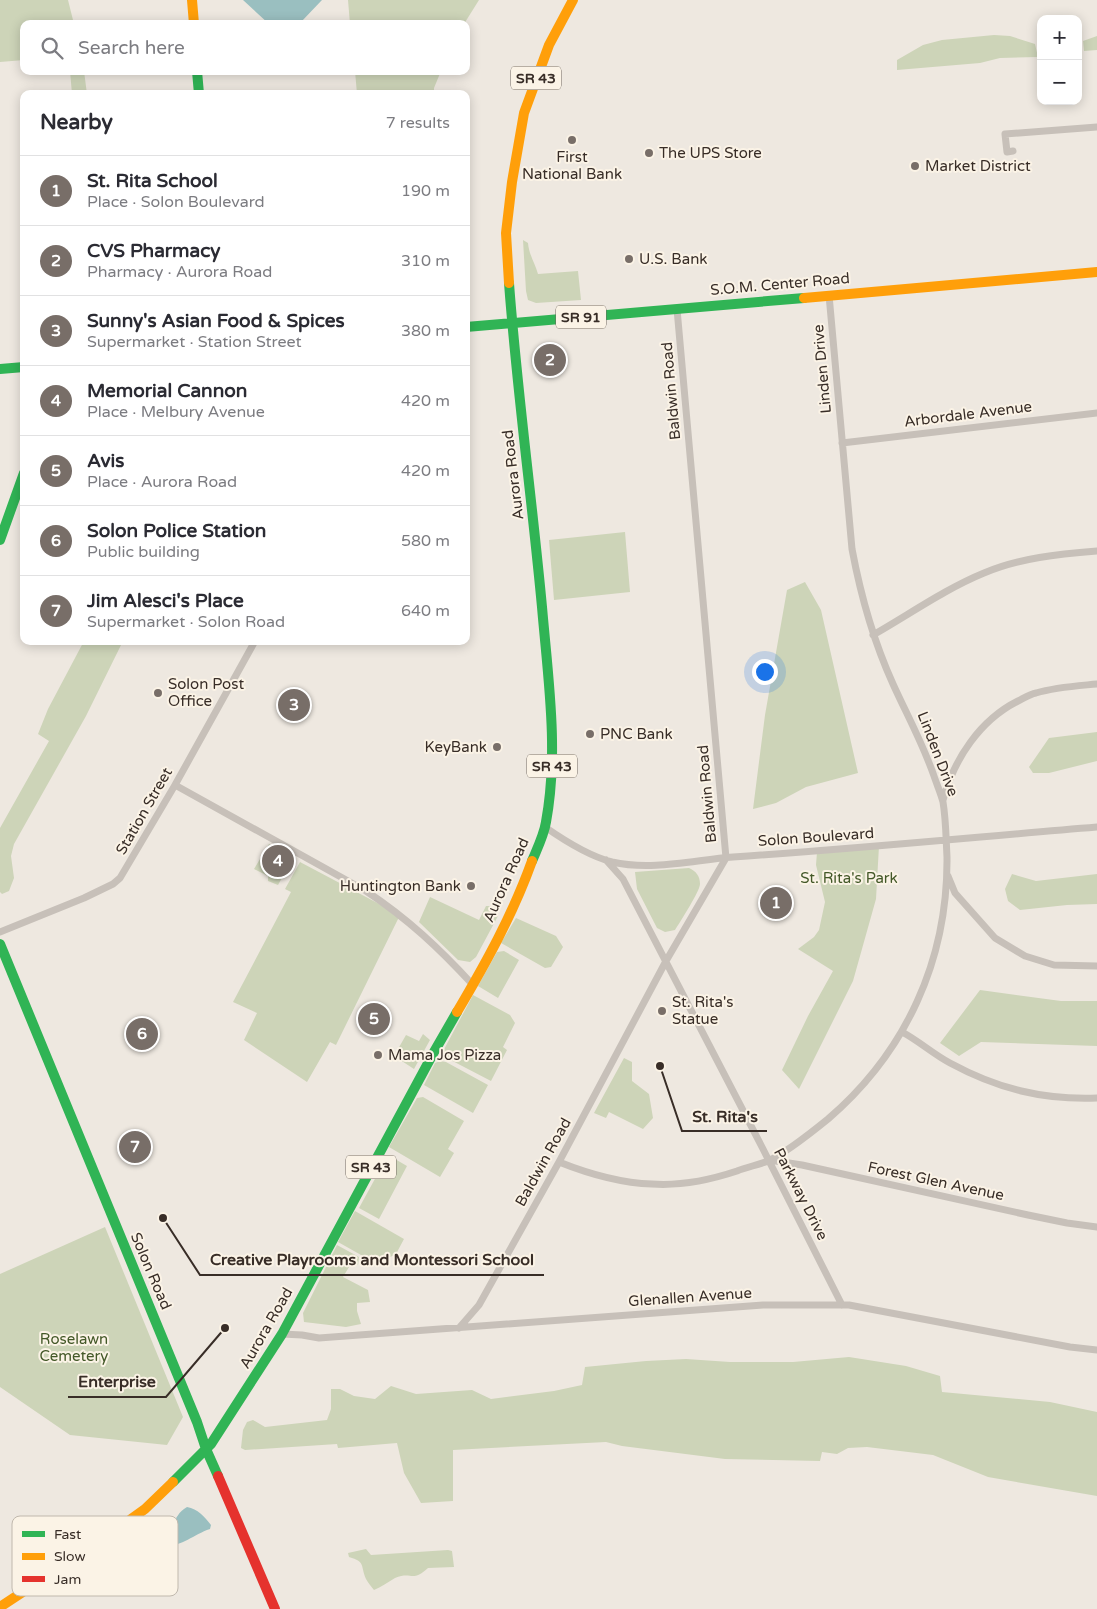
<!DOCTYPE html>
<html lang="en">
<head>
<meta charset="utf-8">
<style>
  :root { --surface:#fff; --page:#f7f7f7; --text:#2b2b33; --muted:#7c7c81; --line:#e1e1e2; --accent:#786e68 }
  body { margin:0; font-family:"Varela Round",sans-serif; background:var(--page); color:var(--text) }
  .controls { position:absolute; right:15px; top:15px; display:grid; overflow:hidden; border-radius:10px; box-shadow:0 2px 12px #0003 }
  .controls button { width:45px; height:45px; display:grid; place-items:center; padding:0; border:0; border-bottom:1px solid var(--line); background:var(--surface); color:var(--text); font:25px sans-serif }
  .you { position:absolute; left:764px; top:671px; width:18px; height:18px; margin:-12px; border:4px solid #fff; border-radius:50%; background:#1a73e8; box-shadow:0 0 0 8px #1a73e833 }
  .badge { display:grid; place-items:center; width:32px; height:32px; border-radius:50%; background:var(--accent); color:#fff; font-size:16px; font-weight:700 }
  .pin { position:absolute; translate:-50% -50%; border:2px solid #fff; box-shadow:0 1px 5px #0006 }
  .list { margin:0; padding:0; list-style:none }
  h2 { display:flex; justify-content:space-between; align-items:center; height:65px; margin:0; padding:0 20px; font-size:21px }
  h2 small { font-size:16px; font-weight:400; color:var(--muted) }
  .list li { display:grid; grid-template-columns:32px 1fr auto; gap:15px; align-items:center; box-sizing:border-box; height:70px; padding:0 20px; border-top:1px solid var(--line) }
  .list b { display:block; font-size:19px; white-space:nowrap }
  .list p { margin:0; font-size:16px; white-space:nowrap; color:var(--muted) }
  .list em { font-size:16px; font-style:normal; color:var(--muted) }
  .icon { flex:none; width:28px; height:28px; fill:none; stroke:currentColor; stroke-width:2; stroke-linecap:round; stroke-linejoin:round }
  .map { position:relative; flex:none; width:1097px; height:1609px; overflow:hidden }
  .search { position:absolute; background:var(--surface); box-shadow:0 2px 12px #0003; left:20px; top:20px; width:450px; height:55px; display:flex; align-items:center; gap:12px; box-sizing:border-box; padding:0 18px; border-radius:10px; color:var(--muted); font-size:19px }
  .panel { position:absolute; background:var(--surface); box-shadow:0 2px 12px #0003; left:20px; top:90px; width:450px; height:555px; border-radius:10px }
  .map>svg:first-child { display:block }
  .green { fill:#cdd4b8 }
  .water { fill:#9abfc0 }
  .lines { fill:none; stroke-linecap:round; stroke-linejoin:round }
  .street { stroke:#c7c0b9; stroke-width:7 }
  .fast { stroke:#30b455; stroke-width:10 }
  .slow { stroke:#ff9f0a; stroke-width:10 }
  .jam { stroke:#e5322d; stroke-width:10 }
  .poi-dot { fill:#786e68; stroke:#fbf3e6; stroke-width:2 }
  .labels { text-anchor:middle; stroke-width:4; stroke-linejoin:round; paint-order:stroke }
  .shield { fill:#fbf3e6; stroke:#726860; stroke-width:1 }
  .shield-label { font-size:14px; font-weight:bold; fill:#382d27 }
  .poi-label { font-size:15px; fill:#382d27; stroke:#fbf3e6; text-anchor:start }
  .street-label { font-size:15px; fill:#382d27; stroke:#fbf3e6 }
  .park-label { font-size:15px; fill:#435828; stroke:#fbf3e6 }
  .key { fill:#fbf3e6; stroke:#c0b8ad; stroke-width:1 }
  .key-label { font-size:14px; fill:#382d27 }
  .leader { fill:none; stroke:#382d27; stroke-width:2 }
  .callout-dot { fill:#382d27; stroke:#fbf3e6; stroke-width:2 }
  .callout-label { font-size:16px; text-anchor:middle; font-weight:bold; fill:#382d27; stroke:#fbf3e6; stroke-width:4; stroke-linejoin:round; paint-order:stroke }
</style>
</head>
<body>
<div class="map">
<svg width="1097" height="1609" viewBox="0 0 1097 1609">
  <rect width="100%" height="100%" fill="#eee8e0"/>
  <!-- green -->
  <path class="green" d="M0,0H68L74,24H24V60L0,62Z
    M348,0H479L464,24H350Z
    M994,35L1010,36L1035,44L1038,57L1000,58L980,63L897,70V60L923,45L942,40Z
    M1097,36V50L1084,51L1083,41Z
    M70,71H84L87,94H72Z
    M355,71H441L434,88V94H357Z
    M523,240L528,243C529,255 535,263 538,274L578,271L581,300L536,303L528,300L526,291Z
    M625,532L630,592L554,600L549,540Z
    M805,582L821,610L858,773L806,787L776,803L753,809L765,715L787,590Z
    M84,641H123L86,716L14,844L11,856L14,878L9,891L2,894L0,892V828L49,741L38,734L48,709Z
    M1097,732V761L1049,773H1033L1029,767L1049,738Z
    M269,844L292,855V860L278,885L268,881V876L254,869Z
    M879,846L876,899L853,981L799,1089L782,1070L808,1016L833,971L798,949L814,937L819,930L825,902L816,865L817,852Z
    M300,862L400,915L336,1045L330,1042L307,1082L244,1040L257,1013L233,1002L291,892L285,889Z
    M689,868C696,871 700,876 700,884C700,891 680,922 675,930L665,932L657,928L637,889L635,872Z
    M1012,874L1036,881L1097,874V904L1067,905L1020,910L1008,901L1005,889Z
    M430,897L479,920L486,906H497L498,916L476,957L470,962L458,960L419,922Z
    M516,918L556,936L563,947L551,967L545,968L501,943Z
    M504,951L519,960L498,998L478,986L497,952Z
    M980,990L1061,1001H1097V1046L981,1042L959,1056L940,1043Z
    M473,995L510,1015L515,1023L503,1047L507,1050L491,1081L441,1055Z
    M423,1034L430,1040L414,1069L394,1056L406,1035L419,1041Z
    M624,1058L632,1062V1081L649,1094L653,1118L643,1129L609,1112L606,1118L594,1113Z
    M440,1061L446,1062L488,1085L473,1113L424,1085L435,1063Z
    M423,1097L464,1121L448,1149L454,1153L440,1177L389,1147L417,1098Z
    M388,1155L407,1166L379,1219L359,1208Z
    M355,1211L404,1239L396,1254L377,1264L338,1242Z
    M105,1227L183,1417L167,1445L70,1435L0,1387V1274Z
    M337,1245L359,1257L358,1265L352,1262L343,1277L368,1290L370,1302L357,1303V1311L361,1324L346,1327L304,1322L303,1313Z
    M849,1357L906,1366L940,1376L942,1392L1050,1402L1097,1412V1496L988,1477L933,1455L867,1447L848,1448L837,1454L822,1452L820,1461L725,1459L622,1446L606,1442L453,1450V1501L421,1503L404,1473L397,1443L338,1448L337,1444L245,1450L241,1448L243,1430L247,1422L253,1420L265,1427L327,1420L331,1409V1389H340L354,1396L375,1399L391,1386L416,1394L472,1390L491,1399L554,1391L582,1385L585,1367L646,1361L686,1359L730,1362H793Z
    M366,1549L371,1555L448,1550L452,1551L454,1567L428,1568C412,1583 412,1571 395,1578C388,1582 381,1587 374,1590C371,1586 368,1583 366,1579C360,1565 366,1562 349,1557L348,1553Z"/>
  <!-- water -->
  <path class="water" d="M243,0H322L301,22L296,24H269Z
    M187,1507C198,1509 204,1516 211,1525L210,1529C192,1535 181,1548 161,1546L159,1543C163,1536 167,1532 171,1526C177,1518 178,1512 187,1507Z"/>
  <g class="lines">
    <!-- street -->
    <path class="street" d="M1013,151L1007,152L1005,134L1097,127
      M842,443L1097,413
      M873,635C910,614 945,589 984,573C1019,558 1059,554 1097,551
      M175,785L366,891C408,919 439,948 473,985
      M943,800C954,759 980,720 1018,701C1024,698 1030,694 1036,693C1056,687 1076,686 1097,684
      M545,827C565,841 589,856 612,862C652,871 694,860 733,857C855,849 976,837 1097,827
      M606,860L623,879L763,1149L842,1305
      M948,876L955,893L995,938L1025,956L1054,965L1097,966
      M0,932L84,898L113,884L120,878L175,785L255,641
      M902,1032C919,1041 933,1054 950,1063C998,1089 1043,1100 1097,1098
      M769,1160L802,1165L1028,1215L1067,1223L1097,1227
      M559,1162C589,1174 619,1183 652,1184C681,1186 710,1180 737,1171C747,1167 758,1165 768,1161C786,1153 812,1132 828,1119C906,1052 948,960 947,857C946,839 946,820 943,802C941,794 937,785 934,776C923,744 907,715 893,684C873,640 861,597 852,549L829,295
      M459,1328L479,1305L559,1162L666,961L726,858L677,309
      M282,1334L302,1335L319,1338L763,1305H849L1070,1347L1097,1350"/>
    <!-- fast -->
    <path class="fast" d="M197,71L199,94
      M509,283C517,391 532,499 542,607C548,678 559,751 546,822C544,835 537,849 532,861
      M466,327L804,298
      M0,369L24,367
      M0,540L24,473
      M0,944L197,1422L206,1449L218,1476
      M173,1482L211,1444L282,1334L434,1052L457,1012"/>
    <!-- slow -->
    <path class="slow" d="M192,0L194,24
      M509,283L506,233L512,182L524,113L549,45L573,0
      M804,298L1097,272
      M457,1012C486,963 513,914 532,861
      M0,1607L109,1535L145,1509L173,1482"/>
    <!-- jam -->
    <path class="jam" d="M218,1476L275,1609"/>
  </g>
  <!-- markers -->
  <g class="poi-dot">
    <circle cx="572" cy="140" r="5"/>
    <circle cx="649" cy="153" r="5"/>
    <circle cx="915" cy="166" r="5"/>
    <circle cx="629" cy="259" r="5"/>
    <circle cx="158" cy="693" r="5"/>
    <circle cx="590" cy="734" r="5"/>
    <circle cx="497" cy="747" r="5"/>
    <circle cx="471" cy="886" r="5"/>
    <circle cx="662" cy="1011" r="5"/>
    <circle cx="378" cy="1055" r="5"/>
  </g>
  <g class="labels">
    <!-- shield labels -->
    <g class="shield">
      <rect x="511" y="66.5" width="50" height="23" rx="4"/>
      <rect x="556" y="305.5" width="50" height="23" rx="4"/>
      <rect x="527" y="754.5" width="50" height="23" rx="4"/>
      <rect x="346" y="1155.5" width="50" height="23" rx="4"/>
    </g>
    <g class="shield-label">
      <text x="536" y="83">SR 43</text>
      <text x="581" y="322">SR 91</text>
      <text x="552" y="771">SR 43</text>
      <text x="371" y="1172">SR 43</text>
    </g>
    <!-- poi labels -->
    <g class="poi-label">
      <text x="659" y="158">The UPS Store</text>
      <text x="572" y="162" text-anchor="middle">First<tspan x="572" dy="17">National Bank</tspan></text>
      <text x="925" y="171">Market District</text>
      <text x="639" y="264">U.S. Bank</text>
      <text x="168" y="689">Solon Post<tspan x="168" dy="17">Office</tspan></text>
      <text x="600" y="739">PNC Bank</text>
      <text x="487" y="752" text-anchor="end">KeyBank</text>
      <text x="461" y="891" text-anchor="end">Huntington Bank</text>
      <text x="672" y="1007">St. Rita's<tspan x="672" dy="17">Statue</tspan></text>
      <text x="388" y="1060">Mama Jos Pizza</text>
    </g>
    <!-- street labels -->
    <g class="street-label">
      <text transform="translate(780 284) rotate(-5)" y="5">S.O.M. Center Road</text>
      <text transform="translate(822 369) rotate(-95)" y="5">Linden Drive</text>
      <text transform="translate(671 391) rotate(-95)" y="5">Baldwin Road</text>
      <text transform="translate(968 414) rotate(-7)" y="5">Arbordale Avenue</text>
      <text transform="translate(513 475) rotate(-97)" y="5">Aurora Road</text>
      <text transform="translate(938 754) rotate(69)" y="5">Linden Drive</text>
      <text transform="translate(707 794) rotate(-95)" y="5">Baldwin Road</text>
      <text transform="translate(144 811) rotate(-60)" y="5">Station Street</text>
      <text transform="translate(816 837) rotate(-4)" y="5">Solon Boulevard</text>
      <text transform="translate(506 880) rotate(-66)" y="5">Aurora Road</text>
      <text transform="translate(543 1162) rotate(-61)" y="5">Baldwin Road</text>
      <text transform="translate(936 1181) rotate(12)" y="5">Forest Glen Avenue</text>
      <text transform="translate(801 1194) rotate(63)" y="5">Parkway Drive</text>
      <text transform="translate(151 1271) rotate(67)" y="5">Solon Road</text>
      <text transform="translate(690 1297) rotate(-4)" y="5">Glenallen Avenue</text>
      <text transform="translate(266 1328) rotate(-60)" y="5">Aurora Road</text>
    </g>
    <!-- park labels -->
    <g class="park-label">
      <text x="849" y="883">St. Rita's Park</text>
      <text x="74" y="1344">Roselawn<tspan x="74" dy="17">Cemetery</tspan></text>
    </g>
  </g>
  <!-- legend -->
  <rect x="12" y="1516" width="166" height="80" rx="8" class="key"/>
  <rect x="22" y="1531" width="23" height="6" fill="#30b455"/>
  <rect x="22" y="1553" width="23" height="7" fill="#ff9f0a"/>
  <rect x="22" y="1576" width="23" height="6" fill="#e5322d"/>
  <g class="key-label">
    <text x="54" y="1539">Fast</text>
    <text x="54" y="1561">Slow</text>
    <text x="54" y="1584">Jam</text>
  </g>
  <!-- callouts -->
  <path class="leader" d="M660 1066L682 1131H767M163 1218L200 1275H544M225 1328L166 1397H68"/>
  <g class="callout-dot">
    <circle cx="660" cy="1066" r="5"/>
    <circle cx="163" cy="1218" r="5"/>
    <circle cx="225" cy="1328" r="5"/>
  </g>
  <g class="callout-label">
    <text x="725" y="1122">St. Rita's</text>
    <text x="372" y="1265">Creative Playrooms and Montessori School</text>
    <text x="117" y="1387">Enterprise</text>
  </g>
</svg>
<div class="controls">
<button>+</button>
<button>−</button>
</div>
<div class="you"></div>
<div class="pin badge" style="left:776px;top:903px">1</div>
<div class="pin badge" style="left:550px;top:360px">2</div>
<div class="pin badge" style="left:294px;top:705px">3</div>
<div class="pin badge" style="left:278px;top:861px">4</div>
<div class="pin badge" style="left:374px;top:1019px">5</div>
<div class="pin badge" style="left:142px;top:1034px">6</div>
<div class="pin badge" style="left:135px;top:1147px">7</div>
<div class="search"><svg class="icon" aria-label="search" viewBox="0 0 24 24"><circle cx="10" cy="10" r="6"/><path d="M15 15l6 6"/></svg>Search here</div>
<section class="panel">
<h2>Nearby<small>7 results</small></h2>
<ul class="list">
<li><span class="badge">1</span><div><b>St. Rita School</b><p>Place · Solon Boulevard</p></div><em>190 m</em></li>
<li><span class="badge">2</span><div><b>CVS Pharmacy</b><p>Pharmacy · Aurora Road</p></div><em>310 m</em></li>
<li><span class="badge">3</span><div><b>Sunny's Asian Food &amp; Spices</b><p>Supermarket · Station Street</p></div><em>380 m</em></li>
<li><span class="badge">4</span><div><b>Memorial Cannon</b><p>Place · Melbury Avenue</p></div><em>420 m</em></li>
<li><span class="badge">5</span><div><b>Avis</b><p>Place · Aurora Road</p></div><em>420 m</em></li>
<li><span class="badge">6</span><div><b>Solon Police Station</b><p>Public building</p></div><em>580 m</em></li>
<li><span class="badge">7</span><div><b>Jim Alesci's Place</b><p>Supermarket · Solon Road</p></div><em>640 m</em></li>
</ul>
</section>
</div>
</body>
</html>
